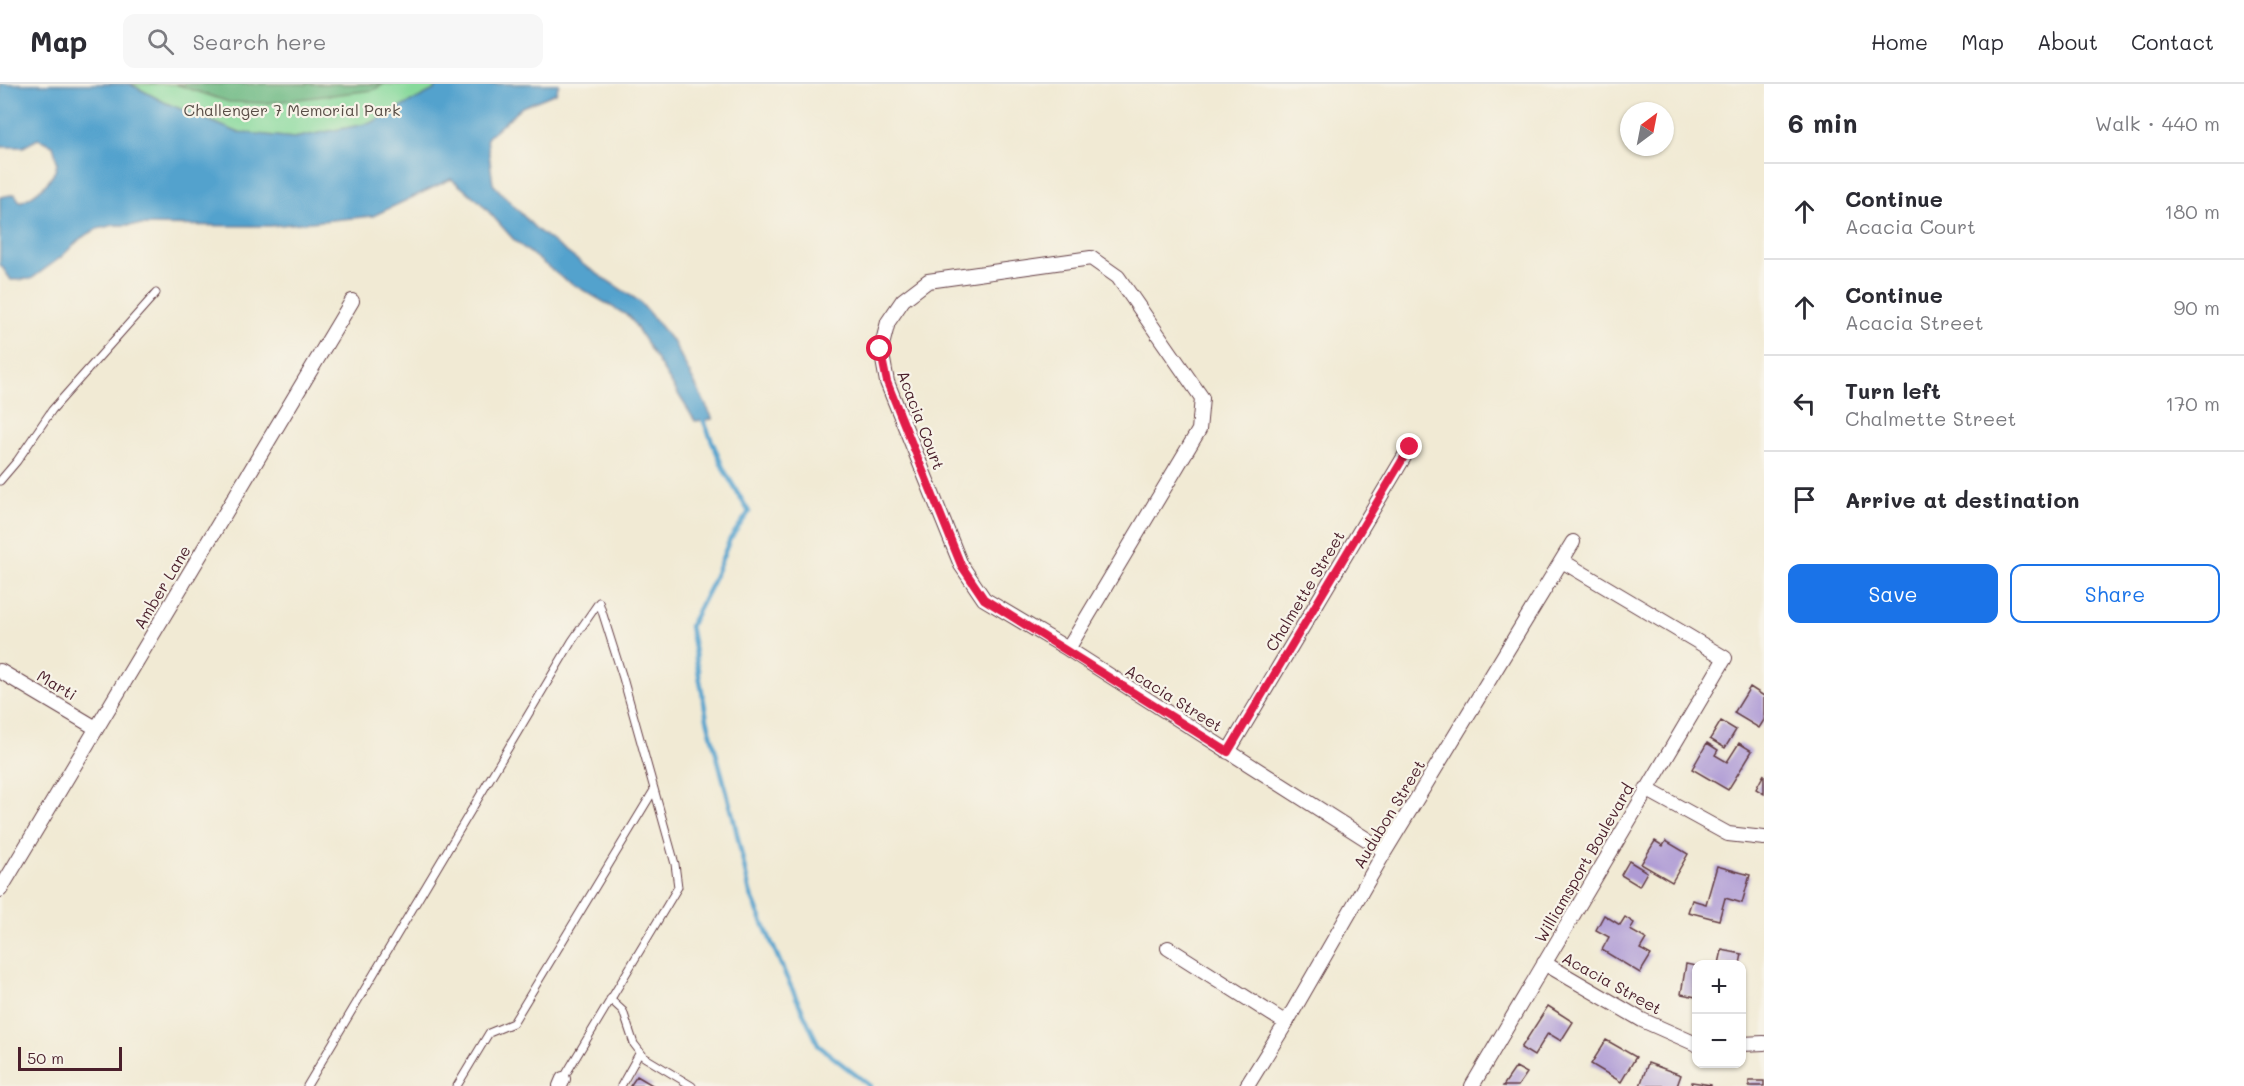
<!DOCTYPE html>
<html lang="en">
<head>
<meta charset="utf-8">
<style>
  :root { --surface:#fff; --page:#f7f7f7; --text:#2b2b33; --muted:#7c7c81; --line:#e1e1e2; --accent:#1a73e8 }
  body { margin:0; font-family:Mali,sans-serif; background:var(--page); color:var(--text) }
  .controls { position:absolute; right:18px; bottom:18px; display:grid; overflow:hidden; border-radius:12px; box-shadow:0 2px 4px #0004 }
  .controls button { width:54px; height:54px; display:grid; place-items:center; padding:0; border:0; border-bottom:2px solid var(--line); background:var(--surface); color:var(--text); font:30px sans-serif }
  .compass { position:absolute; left:1620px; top:18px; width:54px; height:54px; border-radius:50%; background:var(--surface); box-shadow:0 2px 4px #0004; rotate:32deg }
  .scale { position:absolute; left:18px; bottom:15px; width:104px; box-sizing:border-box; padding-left:6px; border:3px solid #4a1f2b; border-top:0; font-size:16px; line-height:21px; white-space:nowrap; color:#4a1f2b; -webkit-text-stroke:4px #f7f3e8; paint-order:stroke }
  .stop { position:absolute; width:18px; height:18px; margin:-14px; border:4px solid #e11d48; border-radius:50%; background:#fff }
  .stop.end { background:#e11d48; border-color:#fff; box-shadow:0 2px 6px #0008 }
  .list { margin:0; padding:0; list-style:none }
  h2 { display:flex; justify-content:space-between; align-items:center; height:78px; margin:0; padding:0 24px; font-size:26px }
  h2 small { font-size:20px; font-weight:400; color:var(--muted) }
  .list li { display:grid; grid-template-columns:39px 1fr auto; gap:18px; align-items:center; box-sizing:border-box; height:96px; padding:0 24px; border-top:2px solid var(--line) }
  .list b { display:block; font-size:22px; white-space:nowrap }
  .list p { margin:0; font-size:20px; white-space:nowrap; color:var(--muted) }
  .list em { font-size:20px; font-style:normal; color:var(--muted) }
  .actions { display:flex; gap:12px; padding:18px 24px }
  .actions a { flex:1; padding:14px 0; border:2px solid var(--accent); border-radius:12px; text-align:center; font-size:21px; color:var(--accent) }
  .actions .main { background:var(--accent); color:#fff }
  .icon { flex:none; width:33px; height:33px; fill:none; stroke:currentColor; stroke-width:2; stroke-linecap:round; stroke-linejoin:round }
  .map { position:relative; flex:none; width:1764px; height:1002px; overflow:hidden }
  header { display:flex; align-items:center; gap:36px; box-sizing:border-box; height:84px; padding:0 30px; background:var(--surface); border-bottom:2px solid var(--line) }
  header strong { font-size:28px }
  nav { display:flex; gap:33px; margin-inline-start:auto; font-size:21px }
  .search { width:420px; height:54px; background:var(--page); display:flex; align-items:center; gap:15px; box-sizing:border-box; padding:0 21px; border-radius:12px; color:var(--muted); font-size:22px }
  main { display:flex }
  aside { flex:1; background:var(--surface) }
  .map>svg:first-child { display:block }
  .green { fill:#87d99b; stroke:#687c63; stroke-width:1.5 }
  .forest { fill:#6db983; stroke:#5c6c57; stroke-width:1.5 }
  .water { fill:#53a2cd; stroke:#4e607c; stroke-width:1.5 }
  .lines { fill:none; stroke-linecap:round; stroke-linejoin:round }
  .stream { stroke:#53a2cd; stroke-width:4.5 }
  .building { fill:#af9bd5 }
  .lane-casing { stroke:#633d44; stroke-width:9 }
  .street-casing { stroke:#633d44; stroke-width:16 }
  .lane { stroke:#fff; stroke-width:7 }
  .street { stroke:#fff; stroke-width:14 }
  .route { stroke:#e11d48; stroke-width:8 }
  .labels { text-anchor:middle; stroke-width:4.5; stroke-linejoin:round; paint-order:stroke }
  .park-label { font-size:16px; fill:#594e47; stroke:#f7f3e8 }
  .street-label { font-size:16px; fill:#4a1f2b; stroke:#f7f3e8 }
</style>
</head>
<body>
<header>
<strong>Map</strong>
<div class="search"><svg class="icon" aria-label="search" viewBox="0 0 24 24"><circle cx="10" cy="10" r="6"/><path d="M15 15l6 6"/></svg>Search here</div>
<nav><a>Home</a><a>Map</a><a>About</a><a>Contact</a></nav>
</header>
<main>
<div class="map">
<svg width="1764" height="1002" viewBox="0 0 1764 1002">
  <rect width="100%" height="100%" fill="#f7f3e8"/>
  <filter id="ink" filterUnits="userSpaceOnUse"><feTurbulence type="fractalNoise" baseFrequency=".0167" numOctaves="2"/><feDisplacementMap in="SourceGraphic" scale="12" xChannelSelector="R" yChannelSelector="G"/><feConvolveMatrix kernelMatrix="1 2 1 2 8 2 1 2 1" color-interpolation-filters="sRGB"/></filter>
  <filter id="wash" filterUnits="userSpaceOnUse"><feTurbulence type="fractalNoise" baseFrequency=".008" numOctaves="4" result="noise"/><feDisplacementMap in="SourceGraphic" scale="24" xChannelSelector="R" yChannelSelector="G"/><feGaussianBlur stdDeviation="1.35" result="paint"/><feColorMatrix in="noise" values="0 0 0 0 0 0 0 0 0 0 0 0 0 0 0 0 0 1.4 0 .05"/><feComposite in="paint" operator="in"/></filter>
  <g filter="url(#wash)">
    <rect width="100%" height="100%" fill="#f1ead4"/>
    <!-- green -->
    <path class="green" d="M130,0H439L434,6L371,39L294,54L237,48L166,19Z"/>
    <!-- forest -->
    <path class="forest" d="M175,0H384L373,6L266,19L229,18Z"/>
    <!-- water -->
    <path class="water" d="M0,0H130L166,19L237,48L294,54L371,39L434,6L439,0H559L556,9L522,23L487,54L493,100L536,145L585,182L639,217L674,259L713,335L695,337L630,233L562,194L515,157L479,117L451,95L373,132L270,142L114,141L97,145L81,154L60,174L31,195L11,196L0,180V113L15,110L20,118C35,112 54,97 57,80C57,74 54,67 53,61L38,55L23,63H0Z"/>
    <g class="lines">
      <!-- stream -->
      <path class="stream" d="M702,333L724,386L749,428L730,455L712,499L690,542L707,635L733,732L750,809L786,892L819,962L870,1002"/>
    </g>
    <g id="blocks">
      <!-- building -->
      <path class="building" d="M1750,603L1764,612V636L1759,644L1734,629Z
        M1721,637L1736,646L1725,664L1710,655Z
        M1707,659L1718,666L1715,671L1727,678L1739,659L1752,667L1728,706L1692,685Z
        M1764,690V710L1756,705Z
        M1655,757L1663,762L1666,757L1688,770L1672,798L1641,780Z
        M1629,777L1647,788L1639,802L1621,791Z
        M1717,782L1750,791L1742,819L1725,814L1719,836L1688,828L1692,816L1706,820Z
        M1604,831L1620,841L1625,833L1634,839L1630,846L1646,855L1640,865L1651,871L1640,889L1602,866L1609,853L1596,846Z
        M1722,866L1742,870L1740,880H1719Z
        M1686,880L1696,882V913L1681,910Z
        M1548,922L1573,938L1561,957L1548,949L1534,972L1521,964Z
        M1606,956L1636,973L1621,998L1591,980Z
        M1648,979L1681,991L1677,1002H1640Z
        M1516,983L1527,989L1518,1002H1503Z
        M637,992L654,1002H630Z
        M1749,997H1764V1002H1749Z
        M1692,998L1711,1001V1002H1691Z"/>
    </g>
  </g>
  <g filter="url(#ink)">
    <use href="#blocks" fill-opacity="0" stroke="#633d44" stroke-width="1.5"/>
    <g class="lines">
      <defs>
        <path id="lane" d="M0,397L17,377L52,326L156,209
          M610,915L623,927L634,960L644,973L692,1002
          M307,1002L572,557L599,518L623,594L675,780L678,803L563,995
          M457,1002L489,949L513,939L654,706
          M621,1002L640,968"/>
        <path id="street" d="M1091,174L1118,193L1202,314L1199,346L1068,565L984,515L961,481L887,298L881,265L888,238L903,216L928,197Z
          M1068,565L1385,767
          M0,587L96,644
          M1228,668L1410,363
          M1646,705L1728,750L1764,754
          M0,806L352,217
          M1168,864L1286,939
          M1544,879L1642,936L1696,960
          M1742,960L1764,959
          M560,1002L563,995
          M1247,1002L1286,939L1385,767L1573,458
          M1472,1002L1725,574L1562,477"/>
      </defs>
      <!-- lane casing -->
      <use href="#lane" class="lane-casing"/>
      <!-- street casing -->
      <use href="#street" class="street-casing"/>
      <!-- lane -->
      <use href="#lane" class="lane"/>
      <!-- street -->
      <use href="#street" class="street"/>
    </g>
  </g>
  <g class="lines" filter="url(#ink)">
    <!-- route -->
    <path class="route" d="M880,265L887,298L961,481L984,515L1228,668L1410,363"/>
  </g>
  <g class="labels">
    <!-- park labels -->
    <g class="park-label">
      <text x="292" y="32">Challenger 7 Memorial Park</text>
    </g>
    <!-- street labels -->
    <g class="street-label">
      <text transform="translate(921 336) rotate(69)" y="6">Acacia Court</text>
      <text transform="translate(162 503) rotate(-59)" y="6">Amber Lane</text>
      <text transform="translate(1305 507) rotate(-59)" y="6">Chalmette Street</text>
      <text transform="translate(57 601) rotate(31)" y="6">Marti</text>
      <text transform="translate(1174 614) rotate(32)" y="6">Acacia Street</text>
      <text transform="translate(1389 730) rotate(-59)" y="6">Audubon Street</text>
      <text transform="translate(1584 779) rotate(-60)" y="6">Williamsport Boulevard</text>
      <text transform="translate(1612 899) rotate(29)" y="6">Acacia Street</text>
    </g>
  </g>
</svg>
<div class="controls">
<button>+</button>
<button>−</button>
</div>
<svg class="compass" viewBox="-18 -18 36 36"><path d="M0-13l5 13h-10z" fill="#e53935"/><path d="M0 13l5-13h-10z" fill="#7c7c81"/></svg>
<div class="scale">50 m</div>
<div class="stop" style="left:880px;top:265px"></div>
<div class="stop end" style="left:1410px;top:363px"></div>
</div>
<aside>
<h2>6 min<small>Walk · 440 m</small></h2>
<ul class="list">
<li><svg class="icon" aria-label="ahead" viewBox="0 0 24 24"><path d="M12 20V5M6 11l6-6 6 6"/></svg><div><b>Continue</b><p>Acacia Court</p></div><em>180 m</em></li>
<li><svg class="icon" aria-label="ahead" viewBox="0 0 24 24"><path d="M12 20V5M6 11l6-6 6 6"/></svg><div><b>Continue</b><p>Acacia Street</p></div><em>90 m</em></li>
<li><svg class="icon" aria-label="left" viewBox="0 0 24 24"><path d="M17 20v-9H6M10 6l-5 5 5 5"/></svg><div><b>Turn left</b><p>Chalmette Street</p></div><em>170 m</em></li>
<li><svg class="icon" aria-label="arrive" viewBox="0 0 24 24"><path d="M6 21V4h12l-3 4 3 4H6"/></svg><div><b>Arrive at destination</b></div></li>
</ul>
<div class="actions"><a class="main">Save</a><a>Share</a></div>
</aside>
</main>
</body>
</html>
